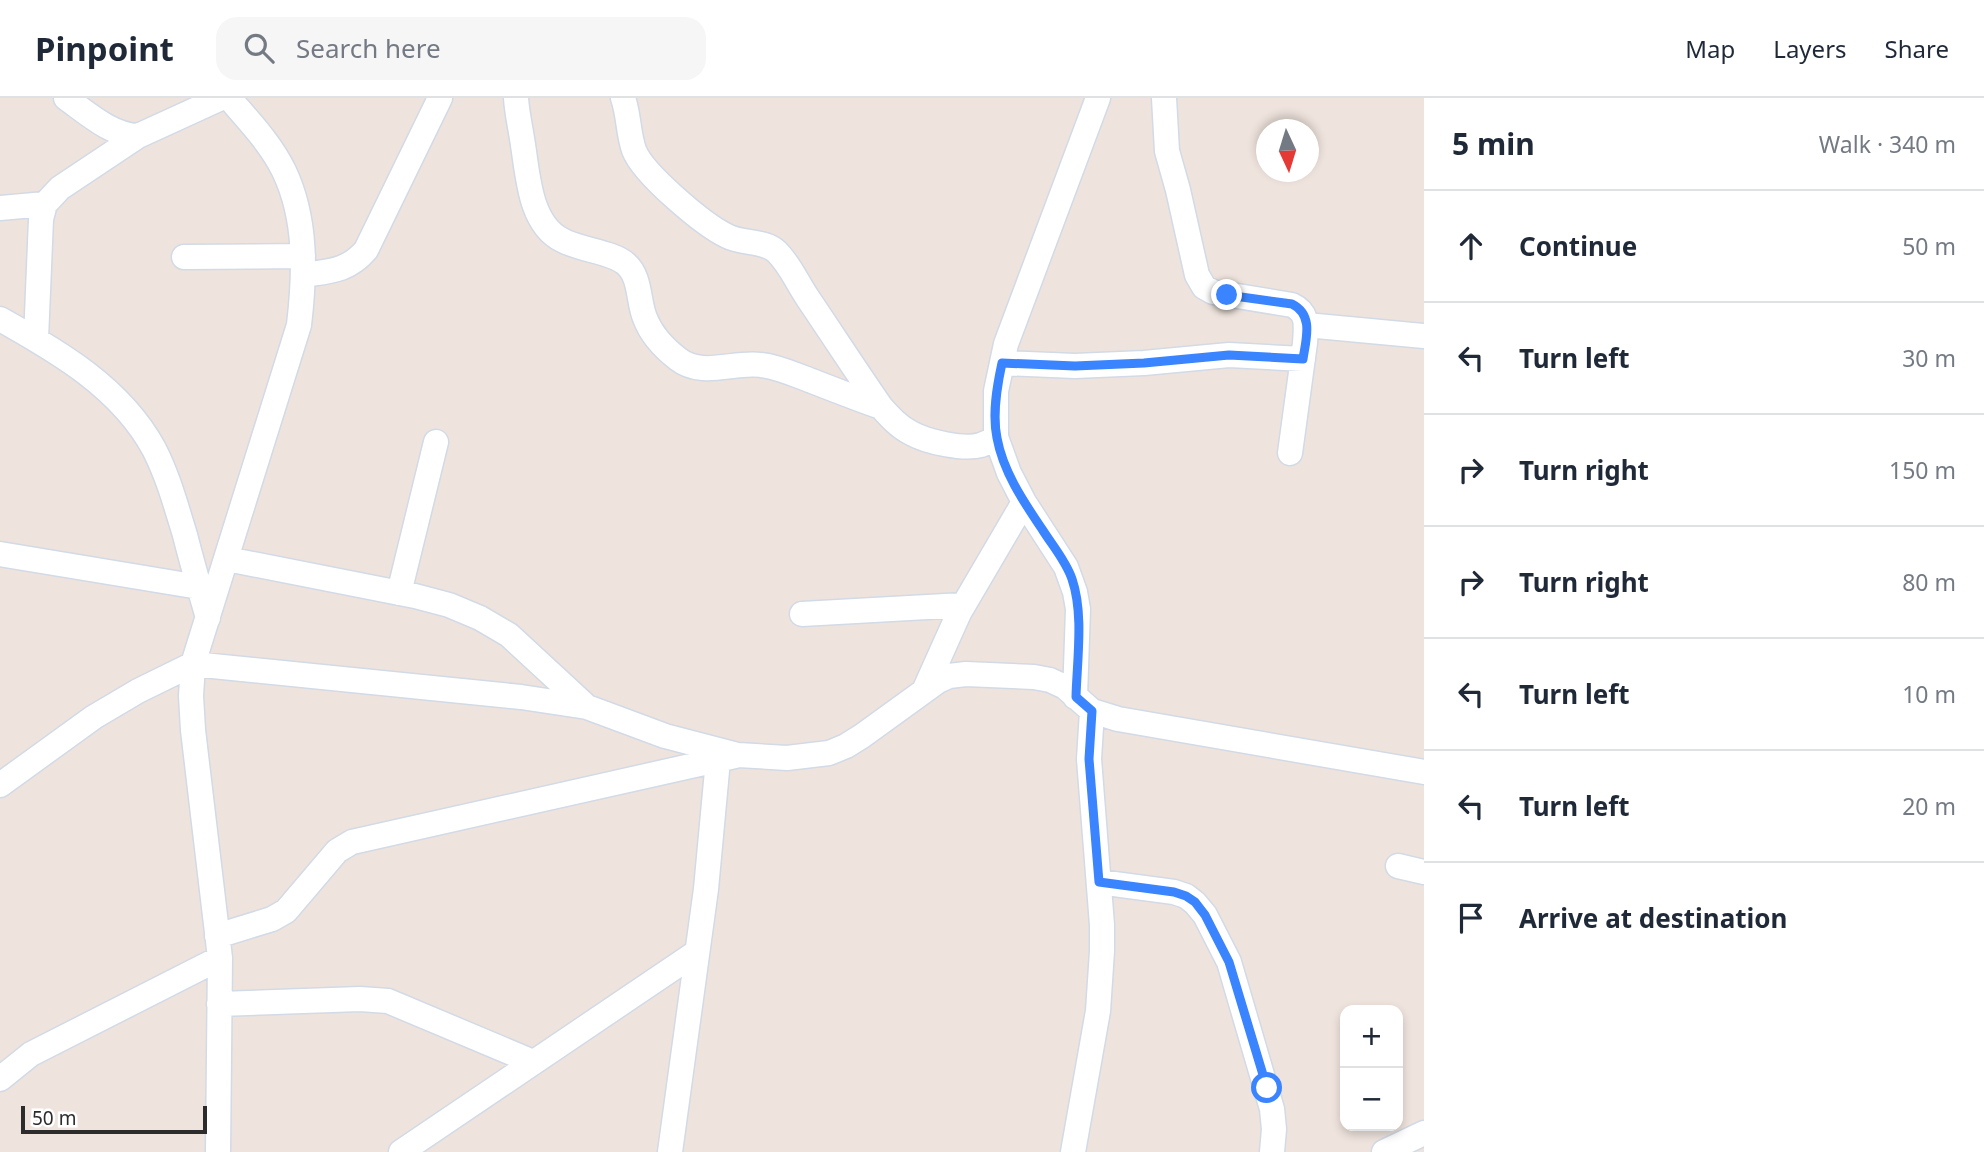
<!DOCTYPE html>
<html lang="en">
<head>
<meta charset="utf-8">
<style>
  :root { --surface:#fff; --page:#f6f6f7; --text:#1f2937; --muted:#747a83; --line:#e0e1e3 }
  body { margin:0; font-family:"Noto Sans",sans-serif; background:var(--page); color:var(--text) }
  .controls { position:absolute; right:21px; bottom:21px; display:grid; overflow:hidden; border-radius:14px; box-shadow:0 4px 10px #0003 }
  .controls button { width:63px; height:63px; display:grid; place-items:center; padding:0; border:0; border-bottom:2px solid var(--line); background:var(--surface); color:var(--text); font:35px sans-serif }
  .compass { position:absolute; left:1256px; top:21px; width:63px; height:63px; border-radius:50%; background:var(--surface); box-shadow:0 4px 10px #0003; rotate:176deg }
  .scale { position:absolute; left:21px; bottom:18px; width:186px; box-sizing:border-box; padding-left:7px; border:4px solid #2c2c2c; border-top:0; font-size:19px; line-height:24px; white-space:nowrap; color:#2c2c2c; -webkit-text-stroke:5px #fff; paint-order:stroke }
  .stop { position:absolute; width:21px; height:21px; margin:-16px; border:5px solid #3a84ff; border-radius:50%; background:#fff }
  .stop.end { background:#3a84ff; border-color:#fff; box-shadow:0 2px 7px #0008 }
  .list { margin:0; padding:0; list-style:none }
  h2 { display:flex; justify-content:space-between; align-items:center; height:91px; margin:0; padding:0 28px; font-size:30px }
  h2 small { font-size:23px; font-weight:400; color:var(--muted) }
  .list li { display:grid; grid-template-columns:46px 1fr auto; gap:21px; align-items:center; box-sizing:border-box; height:112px; padding:0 28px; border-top:2px solid var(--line) }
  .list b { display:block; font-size:26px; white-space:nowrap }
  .list em { font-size:23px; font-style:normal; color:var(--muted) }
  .icon { flex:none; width:38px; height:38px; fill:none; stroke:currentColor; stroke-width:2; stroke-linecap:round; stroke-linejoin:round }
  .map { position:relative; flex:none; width:1424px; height:1054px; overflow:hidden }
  header { display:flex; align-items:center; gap:42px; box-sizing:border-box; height:98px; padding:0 35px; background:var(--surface); border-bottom:2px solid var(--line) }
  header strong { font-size:33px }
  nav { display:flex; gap:38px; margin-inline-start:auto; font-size:24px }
  .search { width:490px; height:63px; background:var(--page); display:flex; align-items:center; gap:18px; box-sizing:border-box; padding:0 24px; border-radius:21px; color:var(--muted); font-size:26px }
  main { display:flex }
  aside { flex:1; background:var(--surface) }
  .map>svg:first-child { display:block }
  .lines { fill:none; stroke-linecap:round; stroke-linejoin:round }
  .minor-casing { stroke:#d2dae6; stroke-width:27 }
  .minor { stroke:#fff; stroke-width:24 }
  .route { stroke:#3a84ff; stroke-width:9 }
</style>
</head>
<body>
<header>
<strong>Pinpoint</strong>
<div class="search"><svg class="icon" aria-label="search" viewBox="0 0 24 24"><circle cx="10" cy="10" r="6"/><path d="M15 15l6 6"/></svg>Search here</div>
<nav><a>Map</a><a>Layers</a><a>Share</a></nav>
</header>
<main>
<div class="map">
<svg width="1424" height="1054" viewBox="0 0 1424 1054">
  <rect width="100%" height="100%" fill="#efe4dd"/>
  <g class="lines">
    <defs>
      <path id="minor" d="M66,0C87,15 111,37 138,38L221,0
        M516,0C517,16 521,32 523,47C528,78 530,126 562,142C580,152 613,154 626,166C641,179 638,204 645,220C651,236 665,251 678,261C702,280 734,263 761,267C779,269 795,277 812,283C835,292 858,301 881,309
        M623,0C629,17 628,35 634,52C643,76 704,127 727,138C742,146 765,142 777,154C790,167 797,184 807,199C832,236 856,273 881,309C890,319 899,329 911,335C927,344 964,352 981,347C987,345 992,342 996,339
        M1164,0L1167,53L1178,92L1197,177L1204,189L1213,194L1292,207C1309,215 1306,228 1305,245L1290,355
        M0,110L45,106
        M184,159L303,158
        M304,177C330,173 348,173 366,152L440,0
        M0,221C59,254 121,290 154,351C168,378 176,408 185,437C192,465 200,492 208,520
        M1306,227L1424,238
        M36,241L41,121L45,106L60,90L138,38
        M1002,265L1075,268L1144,265L1229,257L1303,261
        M0,456L199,489
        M227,461L415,498L449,507L480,520L509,537L587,609
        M399,495L436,344
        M802,516L963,507
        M924,593L959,515L1024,404
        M1075,599L1078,511L1075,494L1066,469L1024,404L1009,375L996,339V293L1006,246L1098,0
        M0,687L94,619L138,593L193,566L521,599L587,609L665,638L738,657L787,660L829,655L846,648L862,638L938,583L949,578L966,576L1034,579L1050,582L1065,589L1092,613L1118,621L1424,674
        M1398,768L1424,774
        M1099,784L1174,794L1186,798L1195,805L1205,817L1229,864L1272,1011L1274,1031L1272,1054
        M217,838L272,821L286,813L337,753L352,744L735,658
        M219,906L360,901L388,903L533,964
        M0,981L31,956L220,860
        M218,1054L220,860L193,632L191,598L193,566L299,227C305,176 307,121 284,73C271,46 249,23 229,0
        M401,1054L697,854
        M670,1054L706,791L718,662
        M1073,1054L1098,913L1102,853V827L1089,661L1092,613
        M1384,1054L1424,1035"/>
    </defs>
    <!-- minor casing -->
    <use href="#minor" class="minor-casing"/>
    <!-- minor -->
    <use href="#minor" class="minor"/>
  </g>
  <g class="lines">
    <!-- route -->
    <path class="route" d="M1227,197L1292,206C1314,217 1306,241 1303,261L1229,257L1144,265L1075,268L1002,265C997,288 992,316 997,340C1003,373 1023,403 1042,431C1052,447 1066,463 1072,481C1084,516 1077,562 1076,599L1092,613L1089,661L1099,784L1174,794L1186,798L1195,804L1205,817L1229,864L1267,990"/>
  </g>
</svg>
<div class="controls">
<button>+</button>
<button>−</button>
</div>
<svg class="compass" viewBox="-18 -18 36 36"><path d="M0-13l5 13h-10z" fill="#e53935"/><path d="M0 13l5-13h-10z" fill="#747a83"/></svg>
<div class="scale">50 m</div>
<div class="stop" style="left:1267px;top:990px"></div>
<div class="stop end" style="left:1227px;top:197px"></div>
</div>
<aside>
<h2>5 min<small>Walk · 340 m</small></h2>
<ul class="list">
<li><svg class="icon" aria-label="ahead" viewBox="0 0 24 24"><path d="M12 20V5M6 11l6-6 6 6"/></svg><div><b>Continue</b></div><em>50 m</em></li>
<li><svg class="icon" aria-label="left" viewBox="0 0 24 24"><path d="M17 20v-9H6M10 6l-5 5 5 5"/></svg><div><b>Turn left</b></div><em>30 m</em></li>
<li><svg class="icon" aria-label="right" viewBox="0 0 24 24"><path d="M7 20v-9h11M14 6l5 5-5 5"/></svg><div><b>Turn right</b></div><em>150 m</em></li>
<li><svg class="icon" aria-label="right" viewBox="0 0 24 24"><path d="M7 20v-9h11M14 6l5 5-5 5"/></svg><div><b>Turn right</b></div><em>80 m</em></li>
<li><svg class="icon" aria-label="left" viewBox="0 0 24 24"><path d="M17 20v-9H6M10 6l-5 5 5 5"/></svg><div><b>Turn left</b></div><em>10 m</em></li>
<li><svg class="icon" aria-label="left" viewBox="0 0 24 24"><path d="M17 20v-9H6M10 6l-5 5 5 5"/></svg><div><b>Turn left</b></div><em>20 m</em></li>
<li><svg class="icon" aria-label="arrive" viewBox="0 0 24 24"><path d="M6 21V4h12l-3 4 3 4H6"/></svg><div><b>Arrive at destination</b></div></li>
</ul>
</aside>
</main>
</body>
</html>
